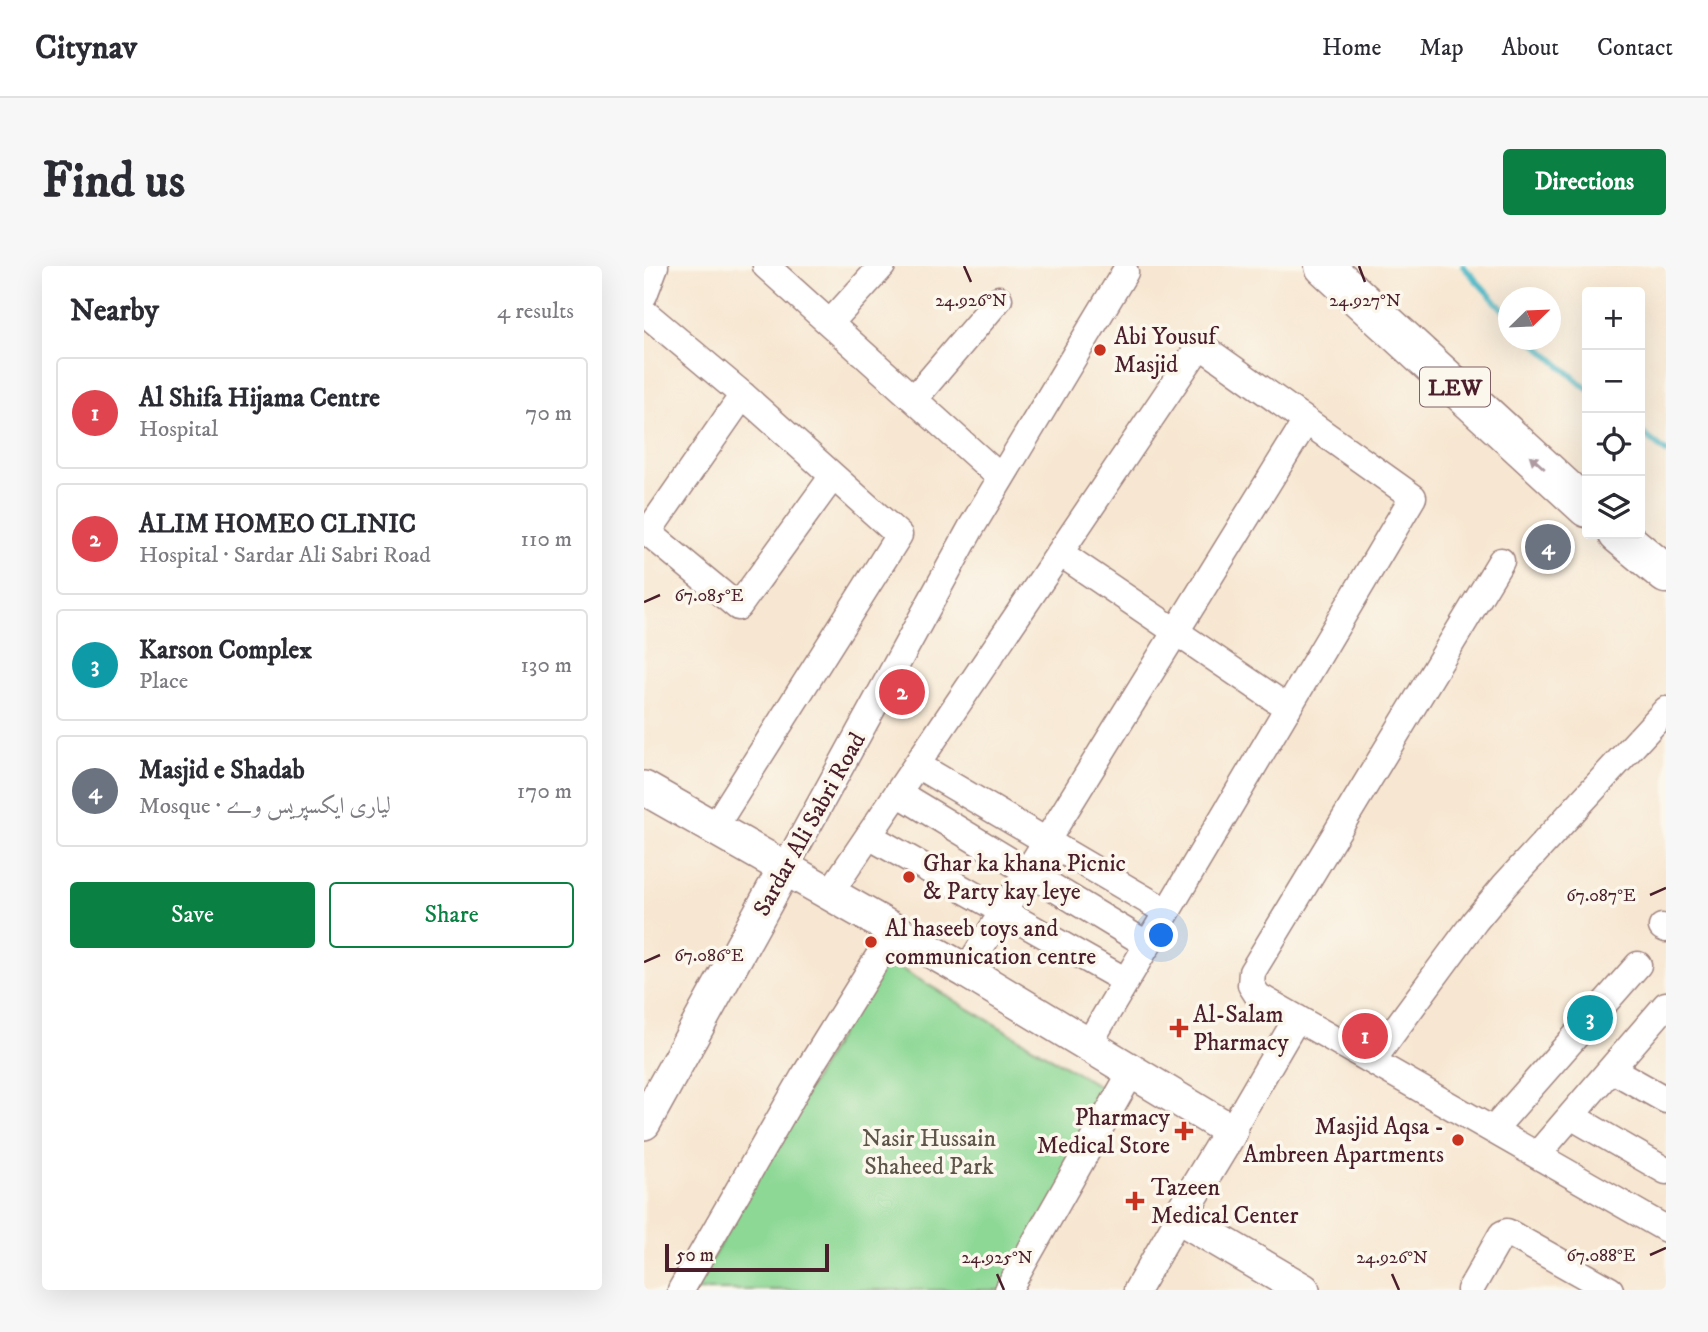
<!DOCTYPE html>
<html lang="en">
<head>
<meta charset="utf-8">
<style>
  :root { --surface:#fff; --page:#f7f7f7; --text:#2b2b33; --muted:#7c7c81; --line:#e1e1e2; --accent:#0b8043 }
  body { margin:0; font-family:"IM FELL DW Pica",Amiri,serif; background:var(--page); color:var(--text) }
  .controls { position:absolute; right:21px; top:21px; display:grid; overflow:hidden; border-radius:7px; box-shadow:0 7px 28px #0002 }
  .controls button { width:63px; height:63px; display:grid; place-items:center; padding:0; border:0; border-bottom:2px solid var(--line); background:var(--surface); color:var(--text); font:35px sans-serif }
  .compass { position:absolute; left:854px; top:21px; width:63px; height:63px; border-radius:50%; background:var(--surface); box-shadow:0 7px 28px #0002; rotate:67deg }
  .scale { position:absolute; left:21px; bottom:18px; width:164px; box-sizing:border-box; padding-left:7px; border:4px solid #4a1f2b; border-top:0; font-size:19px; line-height:24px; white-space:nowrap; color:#4a1f2b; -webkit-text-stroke:5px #fbf7ec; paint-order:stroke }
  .you { position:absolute; left:518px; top:670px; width:24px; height:24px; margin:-18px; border:5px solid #fff; border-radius:50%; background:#1a73e8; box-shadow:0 0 0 10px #1a73e833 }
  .badge { display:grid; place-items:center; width:46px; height:46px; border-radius:50%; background:var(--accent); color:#fff; font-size:23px; font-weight:700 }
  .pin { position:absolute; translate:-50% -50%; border:4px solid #fff; box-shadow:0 2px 7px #0006 }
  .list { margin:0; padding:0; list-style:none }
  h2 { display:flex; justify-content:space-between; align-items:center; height:91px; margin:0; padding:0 28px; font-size:30px }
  h2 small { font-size:23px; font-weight:400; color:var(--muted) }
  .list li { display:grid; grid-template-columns:46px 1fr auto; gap:21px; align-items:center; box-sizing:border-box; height:112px; margin:0 14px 14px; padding:0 14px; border:2px solid var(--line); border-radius:7px }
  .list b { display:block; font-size:26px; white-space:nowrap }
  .list p { margin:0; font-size:23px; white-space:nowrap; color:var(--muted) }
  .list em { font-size:23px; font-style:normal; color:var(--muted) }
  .actions { display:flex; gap:14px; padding:21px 28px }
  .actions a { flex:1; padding:16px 0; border:2px solid var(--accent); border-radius:7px; text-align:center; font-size:24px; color:var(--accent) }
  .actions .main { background:var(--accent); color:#fff }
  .icon { flex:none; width:38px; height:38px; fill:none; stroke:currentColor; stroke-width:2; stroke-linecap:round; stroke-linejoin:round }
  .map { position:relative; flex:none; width:1022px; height:1024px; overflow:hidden; border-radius:7px }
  header { display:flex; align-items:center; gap:42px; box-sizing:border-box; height:98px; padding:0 35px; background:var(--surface); border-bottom:2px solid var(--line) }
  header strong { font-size:33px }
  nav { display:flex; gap:38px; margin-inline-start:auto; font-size:24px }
  .intro { display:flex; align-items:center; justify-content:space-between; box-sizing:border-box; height:168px; padding:0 42px }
  h1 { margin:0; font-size:49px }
  .button { padding:18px 32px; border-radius:7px; background:var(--accent); color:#fff; font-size:24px; font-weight:700 }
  main { display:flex; gap:42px; padding:0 42px }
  aside { flex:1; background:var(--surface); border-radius:7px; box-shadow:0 7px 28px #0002 }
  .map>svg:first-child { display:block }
  .green { fill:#8dd895; stroke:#6c7c60; stroke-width:2 }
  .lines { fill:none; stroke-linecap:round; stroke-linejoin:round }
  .stream { stroke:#4ab7c6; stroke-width:6 }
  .minor-casing { stroke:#a0837e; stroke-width:29 }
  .tertiary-casing { stroke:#a0837e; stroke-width:36 }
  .motorway-casing { stroke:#a0837e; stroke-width:41 }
  .minor { stroke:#fff; stroke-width:26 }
  .tertiary { stroke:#fff; stroke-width:33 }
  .motorway { stroke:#fff; stroke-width:38 }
  .oneway { fill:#ae9aa0 }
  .ticks { fill:none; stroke:#4a1f2b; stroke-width:2.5 }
  .poi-dot { fill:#c8321e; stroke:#fbf7ec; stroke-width:2.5 }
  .labels { text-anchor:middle; stroke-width:7; stroke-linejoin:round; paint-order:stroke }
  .shield { fill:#fbf7ec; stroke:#7f6065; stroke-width:2 }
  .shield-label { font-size:23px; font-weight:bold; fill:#4a1f2b }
  .poi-label { font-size:24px; fill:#4a1f2b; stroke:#fbf7ec; text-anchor:start }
  .street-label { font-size:24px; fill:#4a1f2b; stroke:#fbf7ec }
  .park-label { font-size:24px; fill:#5e564b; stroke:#fbf7ec }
  .ticks-label { font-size:18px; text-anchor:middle; fill:#4a1f2b; stroke:#fbf7ec; stroke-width:7; stroke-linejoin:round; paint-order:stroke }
</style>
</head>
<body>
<header>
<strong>Citynav</strong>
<nav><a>Home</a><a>Map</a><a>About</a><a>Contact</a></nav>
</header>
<div class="intro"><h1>Find us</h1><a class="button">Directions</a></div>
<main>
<aside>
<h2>Nearby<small>4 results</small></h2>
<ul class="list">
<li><span class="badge" style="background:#e0444e">1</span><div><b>Al Shifa Hijama Centre</b><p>Hospital</p></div><em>70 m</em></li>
<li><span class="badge" style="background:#e0444e">2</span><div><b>ALIM HOMEO CLINIC</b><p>Hospital · Sardar Ali Sabri Road</p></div><em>110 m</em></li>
<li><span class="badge" style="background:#0f9aa8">3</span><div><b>Karson Complex</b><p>Place</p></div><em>130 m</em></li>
<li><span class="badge" style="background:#6b7280">4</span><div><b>Masjid e Shadab</b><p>Mosque · لیاری ایکسپریس وے</p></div><em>170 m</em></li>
</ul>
<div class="actions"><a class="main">Save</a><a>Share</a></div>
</aside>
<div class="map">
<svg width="1022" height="1024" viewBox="0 0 1022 1024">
  <rect width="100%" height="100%" fill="#fbf7ec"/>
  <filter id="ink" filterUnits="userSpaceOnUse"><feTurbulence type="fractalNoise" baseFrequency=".0143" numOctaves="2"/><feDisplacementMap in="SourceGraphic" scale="14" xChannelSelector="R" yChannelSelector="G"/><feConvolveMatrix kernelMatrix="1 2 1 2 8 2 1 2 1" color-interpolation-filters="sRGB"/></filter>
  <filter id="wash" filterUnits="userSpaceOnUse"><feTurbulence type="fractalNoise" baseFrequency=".00686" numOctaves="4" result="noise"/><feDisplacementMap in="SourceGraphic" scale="28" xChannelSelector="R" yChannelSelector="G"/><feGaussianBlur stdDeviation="1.57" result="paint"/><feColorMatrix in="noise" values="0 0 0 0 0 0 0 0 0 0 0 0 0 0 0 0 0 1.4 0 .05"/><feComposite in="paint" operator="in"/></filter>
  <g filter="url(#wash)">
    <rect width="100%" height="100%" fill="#f7e7d2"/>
    <!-- green -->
    <path class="green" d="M239,692L472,830L366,1024H50Z"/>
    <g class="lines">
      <!-- stream -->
      <path class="stream" d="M819,0L864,49
        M887,74L943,123
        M996,165L1022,186"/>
    </g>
  </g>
  <g filter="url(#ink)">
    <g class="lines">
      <defs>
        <path id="minor" d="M122,0L357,212
          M0,29L11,0
          M0,46L99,129L255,269L70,562
          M186,57L238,0
          M270,133L355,33
          M0,263L94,341L189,210
          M4,266L99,129
          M416,287L644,442
          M857,295L608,706L607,719L614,730L1022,963
          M273,499L523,646
          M254,527L504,679
          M225,570L482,715
          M141,602L327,262L481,6
          M186,627L556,79L769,231L444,779
          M1018,661L1022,663
          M322,705L662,155
          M728,795L831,655L861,619L1022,444
          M967,803L1022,834
          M927,850L1022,905
          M849,864L994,699
          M587,865L653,752
          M893,889L1022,739
          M37,1024L159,812L251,664
          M364,1024L488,805
          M493,1024L535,951
          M826,1024L858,968L863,966L966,1024"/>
        <path id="tertiary" d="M0,522L322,705L587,865L535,951L659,1024
          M0,857L141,602"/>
        <path id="motorway" d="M680,0L943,242
          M974,268L1022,308"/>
      </defs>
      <!-- minor casing -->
      <use href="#minor" class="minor-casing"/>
      <!-- tertiary casing -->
      <use href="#tertiary" class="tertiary-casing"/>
      <!-- motorway casing -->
      <use href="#motorway" class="motorway-casing"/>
      <!-- minor -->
      <use href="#minor" class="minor"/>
      <!-- tertiary -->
      <use href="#tertiary" class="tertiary"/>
      <!-- motorway -->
      <use href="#motorway" class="motorway"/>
    </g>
    <!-- one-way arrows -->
    <defs><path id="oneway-solid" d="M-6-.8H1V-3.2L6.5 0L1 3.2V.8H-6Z" transform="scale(1.75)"/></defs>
    <use class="oneway" href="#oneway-solid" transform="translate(893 196) rotate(-138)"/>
  </g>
  <!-- ticks -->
  <path class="ticks" d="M320,0L327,16M715,0L721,16M0,336L16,329M1006,629L1022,622M0,696L16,689M1006,989L1022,982M353,1008L360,1024M748,1008L755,1024"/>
  <!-- markers -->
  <g class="poi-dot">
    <circle cx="456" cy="84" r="7"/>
    <circle cx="265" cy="611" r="7"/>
    <circle cx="227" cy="676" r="7"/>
    <path d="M531.5 751.5h7v7h7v7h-7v7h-7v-7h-7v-7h7z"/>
    <path d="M536.5 854.5h7v7h7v7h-7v7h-7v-7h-7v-7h7z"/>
    <circle cx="814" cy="874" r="7"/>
    <path d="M487.5 924.5h7v7h7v7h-7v7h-7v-7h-7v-7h7z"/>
  </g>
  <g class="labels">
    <!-- shield labels -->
    <rect class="shield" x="776" y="101.5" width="70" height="39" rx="5"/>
    <g class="shield-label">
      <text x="811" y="129">LEW</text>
    </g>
    <!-- poi labels -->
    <g class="poi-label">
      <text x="470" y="78">Abi Yousuf<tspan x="470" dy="28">Masjid</tspan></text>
      <text x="279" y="605">Ghar ka khana Picnic<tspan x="279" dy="28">&amp; Party kay leye</tspan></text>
      <text x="241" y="670">Al haseeb toys and<tspan x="241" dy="28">communication centre</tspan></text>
      <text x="549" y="756">Al-Salam<tspan x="549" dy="28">Pharmacy</tspan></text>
      <text x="526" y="859" text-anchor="end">Pharmacy<tspan x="526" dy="28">Medical Store</tspan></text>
      <text x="800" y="868" text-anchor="end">Masjid Aqsa -<tspan x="800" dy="28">Ambreen Apartments</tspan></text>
      <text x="507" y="929">Tazeen<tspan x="507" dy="28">Medical Center</tspan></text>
    </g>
    <!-- street labels -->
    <g class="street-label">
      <text transform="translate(165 558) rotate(-61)" y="8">Sardar Ali Sabri Road</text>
    </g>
    <!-- park labels -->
    <g class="park-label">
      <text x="285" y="880">Nasir Hussain<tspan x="285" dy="28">Shaheed Park</tspan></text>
    </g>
  </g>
  <g class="ticks-label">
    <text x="327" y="40">24.926°N</text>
    <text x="721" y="40">24.927°N</text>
    <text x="65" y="335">67.085°E</text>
    <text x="957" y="635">67.087°E</text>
    <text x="65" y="695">67.086°E</text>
    <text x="957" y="995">67.088°E</text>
    <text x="353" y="997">24.925°N</text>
    <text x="748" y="997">24.926°N</text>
  </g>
</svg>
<div class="controls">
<button>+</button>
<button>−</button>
<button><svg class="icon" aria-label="locate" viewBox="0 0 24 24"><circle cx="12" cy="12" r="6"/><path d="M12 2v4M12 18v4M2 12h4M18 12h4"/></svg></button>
<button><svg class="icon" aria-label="layers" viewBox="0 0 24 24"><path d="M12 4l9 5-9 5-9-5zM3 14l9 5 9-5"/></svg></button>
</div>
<svg class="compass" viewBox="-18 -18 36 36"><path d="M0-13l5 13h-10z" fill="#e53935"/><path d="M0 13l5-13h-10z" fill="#7c7c81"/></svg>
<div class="scale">50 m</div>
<div class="you"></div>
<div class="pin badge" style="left:721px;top:770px;background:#e0444e">1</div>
<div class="pin badge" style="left:258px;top:426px;background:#e0444e">2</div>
<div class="pin badge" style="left:946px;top:752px;background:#0f9aa8">3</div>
<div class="pin badge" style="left:904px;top:281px;background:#6b7280">4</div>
</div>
</main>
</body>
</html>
